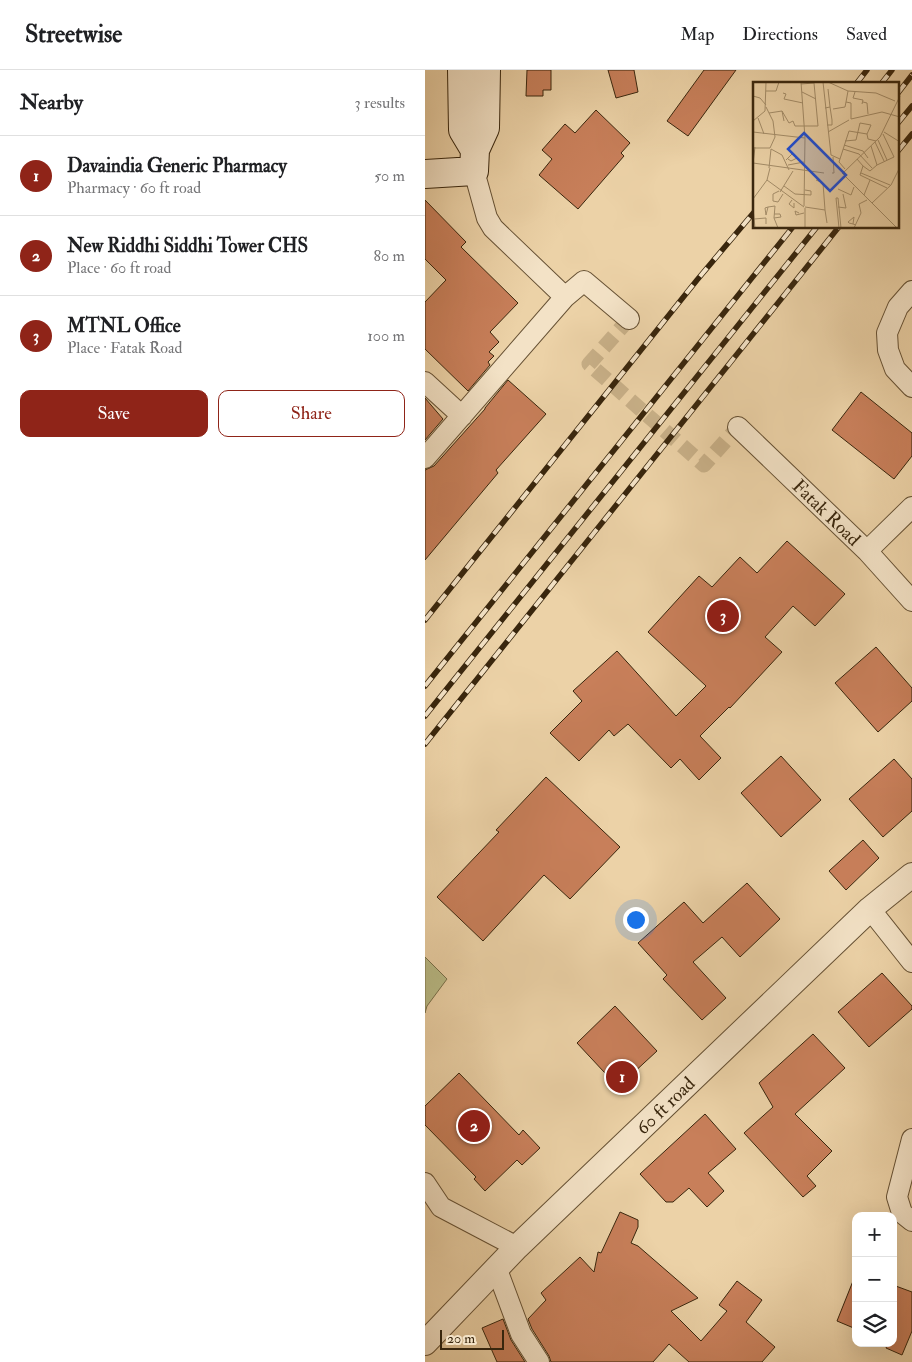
<!DOCTYPE html>
<html lang="en">
<head>
<meta charset="utf-8">
<style>
  :root { --surface:#fff; --page:#f6f6f6; --text:#202124; --muted:#757577; --line:#e0e0e0; --accent:#8f2418 }
  body { margin:0; font-family:"IM FELL Double Pica",serif; background:var(--page); color:var(--text) }
  .controls { position:absolute; right:15px; bottom:15px; display:grid; overflow:hidden; border-radius:10px; box-shadow:0 5px 20px #0002 }
  .controls button { width:45px; height:45px; display:grid; place-items:center; padding:0; border:0; border-bottom:1px solid var(--line); background:var(--surface); color:var(--text); font:25px sans-serif }
  .scale { position:absolute; left:15px; bottom:12px; width:64px; box-sizing:border-box; padding-left:5px; border:2px solid #39260d; border-top:0; font-size:14px; line-height:18px; white-space:nowrap; color:#39260d; -webkit-text-stroke:4px #f3e2c6; paint-order:stroke }
  .you { position:absolute; left:210px; top:849px; width:18px; height:18px; margin:-12px; border:4px solid #fff; border-radius:50%; background:#1a73e8; box-shadow:0 0 0 8px #1a73e833 }
  .badge { display:grid; place-items:center; width:32px; height:32px; border-radius:50%; background:var(--accent); color:#fff; font-size:16px; font-weight:700 }
  .pin { position:absolute; translate:-50% -50%; border:2px solid #fff; box-shadow:0 1px 5px #0006 }
  .list { margin:0; padding:0; list-style:none }
  h2 { display:flex; justify-content:space-between; align-items:center; height:65px; margin:0; padding:0 20px; font-size:21px }
  h2 small { font-size:16px; font-weight:400; color:var(--muted) }
  .list li { display:grid; grid-template-columns:32px 1fr auto; gap:15px; align-items:center; box-sizing:border-box; height:80px; padding:0 20px; border-top:1px solid var(--line) }
  .list b { display:block; font-size:19px; white-space:nowrap }
  .list p { margin:0; font-size:16px; white-space:nowrap; color:var(--muted) }
  .list em { font-size:16px; font-style:normal; color:var(--muted) }
  .actions { display:flex; gap:10px; padding:15px 20px }
  .actions a { flex:1; padding:11px 0; border:1px solid var(--accent); border-radius:10px; text-align:center; font-size:18px; color:var(--accent) }
  .actions .main { background:var(--accent); color:#fff }
  .icon { flex:none; width:28px; height:28px; fill:none; stroke:currentColor; stroke-width:2; stroke-linecap:round; stroke-linejoin:round }
  .map { position:relative; flex:none; width:487px; height:1292px; overflow:hidden }
  header { display:flex; align-items:center; gap:30px; box-sizing:border-box; height:70px; padding:0 25px; background:var(--surface); border-bottom:1px solid var(--line) }
  header strong { font-size:24px }
  nav { display:flex; gap:28px; margin-inline-start:auto; font-size:18px }
  main { display:flex }
  aside { flex:1; background:var(--surface) }
  .map>svg:first-child { display:block }
  .green { fill:#b9bb86; stroke:#79704a }
  .building { fill:#c87f5a; stroke:#39260d }
  .lines { fill:none; stroke-linecap:round; stroke-linejoin:round }
  .pedestrian-tunnel { stroke:#c8b088; stroke-width:15; stroke-dasharray:15 8; stroke-linecap:butt }
  .minor-casing { stroke:#665134; stroke-width:22 }
  .tertiary-casing { stroke:#665134; stroke-width:26 }
  .secondary-casing { stroke:#39260d; stroke-width:30 }
  .minor { stroke:#f3e2c6; stroke-width:20 }
  .tertiary { stroke:#f3e2c6; stroke-width:24 }
  .secondary { stroke:#f3e2c6; stroke-width:28 }
  .rail-casing { stroke:#39260d; stroke-width:5.5 }
  .rail { stroke:#f3e2c6; stroke-width:4; stroke-dasharray:11; stroke-linecap:butt }
  .labels { text-anchor:middle; stroke-width:4; stroke-linejoin:round; paint-order:stroke }
  .street-label { font-size:19px; fill:#39260d; stroke:#f3e2c6 }
  .inset-road { fill:none; stroke:#a48d69; stroke-width:1 }
  .view { fill:#1d4ed8; fill-opacity:0.15; stroke:#1d4ed8; stroke-width:2.5 }
  .inset-edge { fill:none; stroke:#39260d; stroke-width:2.5 }
</style>
</head>
<body>
<header>
<strong>Streetwise</strong>
<nav><a>Map</a><a>Directions</a><a>Saved</a></nav>
</header>
<main>
<aside>
<h2>Nearby<small>3 results</small></h2>
<ul class="list">
<li><span class="badge">1</span><div><b>Davaindia Generic Pharmacy</b><p>Pharmacy · 60 ft road</p></div><em>50 m</em></li>
<li><span class="badge">2</span><div><b>New Riddhi Siddhi Tower CHS</b><p>Place · 60 ft road</p></div><em>80 m</em></li>
<li><span class="badge">3</span><div><b>MTNL Office</b><p>Place · Fatak Road</p></div><em>100 m</em></li>
</ul>
<div class="actions"><a class="main">Save</a><a>Share</a></div>
</aside>
<div class="map">
<svg width="487" height="1292" viewBox="0 0 487 1292">
  <rect width="100%" height="100%" fill="#ecd2a7"/>
  <filter id="stains"><feTurbulence type="fractalNoise" baseFrequency=".004" numOctaves="4"/><feColorMatrix values="0 0 0 0 .2 0 0 0 0 .09 0 0 0 0 .02 0 0 0 .5 -.17"/></filter>
  <radialGradient id="worn" r=".72"><stop offset=".6" stop-color="#630" stop-opacity="0"/><stop offset="1" stop-color="#630" stop-opacity=".3"/></radialGradient>
  <!-- green -->
  <path class="green" d="M0,887L22,909L2,936L0,943Z"/>
  <!-- building -->
  <path class="building" d="M102,0H126V20H118V26H101Z
    M183,0H209L213,22L191,28Z
    M279,0H311L263,66L242,51Z
    M171,40L205,73L196,83L199,86L153,139L114,105L127,89L117,80L140,54L150,63Z
    M0,130L41,172L36,177L93,233L65,262L74,272L64,282L69,286L63,292L65,295L43,321L0,279V232L21,210L0,189Z
    M83,310L121,344L71,400L73,403L0,490V400L9,396L60,339V338Z
    M436,322L487,363V386L469,409L407,360Z
    M0,328L18,349L0,370Z
    M362,471L420,524L390,556L368,536L340,567L357,582L305,638L304,637L275,666L296,688L274,710L255,689L246,698L203,654L189,666L184,660L154,691L125,663L157,631L148,621L192,581L251,646L281,616L223,562L274,506L287,517L315,487L332,503Z
    M451,577L487,618V631L453,662L410,613Z
    M356,686L396,730L356,767L316,723Z
    M469,689L487,709V741L458,767L424,729Z
    M121,707L195,777L145,829L119,805L58,871L12,827L74,762L71,760Z
    M438,770L454,788L421,820L404,801Z
    M322,813L355,849L315,887L297,867L268,892L301,928L277,950L238,909L242,905L213,873L259,832L278,853Z
    M457,903L487,936V939L444,977L413,942Z
    M190,936L232,981L193,1017L152,973Z
    M388,964L420,998L370,1044L407,1081L382,1106L391,1116L378,1127L319,1063L348,1037L334,1013Z
    M34,1003L94,1065L98,1060L115,1078L97,1095L92,1090L60,1121L49,1109L51,1107L0,1055V1036Z
    M280,1044L311,1079L283,1103L299,1121L282,1137L264,1118L248,1132H241L215,1104Z
    M195,1142L213,1150V1157L206,1173L213,1176L273,1228L246,1241L276,1271L302,1241L294,1235L312,1211L337,1230L321,1252L350,1277L337,1292H264L244,1274L228,1292H126L124,1286L107,1259L103,1249L121,1230L116,1223L155,1187L169,1202L173,1182L176,1183Z
    M430,1206H431V1259L412,1251Z
    M468,1215L487,1222V1261L477,1285L461,1278L463,1273H468Z
    M78,1249L86,1270L100,1292H72L57,1258Z"/>
  <g class="lines">
    <!-- pedestrian-tunnel -->
    <path class="pedestrian-tunnel" d="M204,249L164,294L279,395L313,357"/>
    <defs>
      <path id="minor" d="M49,101L62,148L68,158L140,227
        M487,221L473,237L462,263L463,280L470,299L487,317
        M0,312L37,346
        M313,357L442,481L487,531
        M0,388L140,227L159,211L204,249
        M442,481L487,437
        M445,839L487,892
        M487,1069L472,1127L477,1143L487,1151
        M0,1113L16,1137L92,1177
        M71,1197L96,1264L114,1292"/>
      <path id="tertiary" d="M0,1273L92,1177L445,839L487,805"/>
      <path id="secondary" d="M37,0L38,60L50,80L60,58L61,0
        M0,104L49,101L50,80"/>
    </defs>
    <!-- minor casing -->
    <use href="#minor" class="minor-casing"/>
    <!-- tertiary casing -->
    <use href="#tertiary" class="tertiary-casing"/>
    <!-- secondary casing -->
    <use href="#secondary" class="secondary-casing"/>
    <!-- minor -->
    <use href="#minor" class="minor"/>
    <!-- tertiary -->
    <use href="#tertiary" class="tertiary"/>
    <!-- secondary -->
    <use href="#secondary" class="secondary"/>
    <defs>
      <path id="rail" d="M431,14L442,0
        M456,14L467,0
        M473,23L487,5
        M473,53L487,36
        M473,81L487,64
        M0,550L272,210L330,141
        M0,616L367,158
        M0,646L391,158
        M0,674L413,158"/>
    </defs>
    <!-- rail casing -->
    <use href="#rail" class="rail-casing"/>
    <!-- rail -->
    <use href="#rail" class="rail"/>
  </g>
  <g class="labels">
    <!-- street labels -->
    <g class="street-label">
      <text transform="translate(402 442) rotate(44)" y="7">Fatak Road</text>
      <text transform="translate(240 1035) rotate(-44)" y="7">60 ft road</text>
    </g>
  </g>
  <!-- overview -->
  <g transform="translate(328 12)">
    <rect width="146" height="146" fill="#ecd2a7"/>
    <path class="inset-road" d="M48,0L52,56L51,124M70,0L78,73L87,77M75,0L95,9L123,11L142,19M75,7L77,25M13,9H23L26,0M95,9L93,20L98,21V37L129,30L147,35M49,10L63,17M102,10L100,16L110,18L109,22M30,11L33,12L31,17L50,21M0,14L7,16L13,23M110,20L114,21L115,32M72,26L77,25L79,38V43H74M80,27L92,25L93,20M29,29L36,41L40,39L42,44H65L61,1L48,2M16,31L29,29L31,39M5,36L11,52M0,39L12,29L13,0M0,50L52,56M75,50L96,38M131,50L147,60M125,58L134,78M92,59L103,58L107,41L118,43L114,52M122,60L131,79M91,63L110,69L115,76M118,64L124,83L141,75L130,52M0,66H17L22,55L20,39L13,25M18,67L29,73L36,88M90,67L106,72L119,86M104,77L110,84L107,93L134,106M33,78L40,71L44,76L38,79L35,77M0,81L71,91M0,81L2,65M35,83L51,80M110,84L117,89L124,83M16,86L18,67M92,87L86,80L96,49L114,52L115,57L123,59M79,91H81L80,75M108,91L137,103M89,92L127,55L147,14M90,92L143,145M14,98L51,125M63,98L70,101L72,128M31,104L42,112L58,113V109L52,108M85,107L98,113L101,105M26,109L20,112V119L25,120L30,112M27,110L40,89M111,113L117,98M0,117L14,98L17,86M39,118L36,122L41,126V121M119,121L138,103L146,87M22,124L21,136L25,146M15,125L12,126L13,133L15,125L22,124M52,125L72,128L74,141M85,125L93,126L90,112M0,126L2,146M46,131L42,129L43,133L51,131M21,136L28,135L27,132H21M1,137L13,136V142M100,142L101,135L95,140L96,141L100,142L103,143M52,146V126M86,146L83,116H85L88,146M101,146L108,131L106,122L114,118"/>
    <path class="view" d="M51,51L93,93L77,109L35,67Z"/>
    <rect width="146" height="146" class="inset-edge"/>
  </g>
  <rect width="100%" height="100%" filter="url(#stains)"/>
  <rect width="100%" height="100%" fill="url(#worn)"/>
</svg>
<div class="controls">
<button>+</button>
<button>−</button>
<button><svg class="icon" aria-label="layers" viewBox="0 0 24 24"><path d="M12 4l9 5-9 5-9-5zM3 14l9 5 9-5"/></svg></button>
</div>
<div class="scale">20 m</div>
<div class="you"></div>
<div class="pin badge" style="left:197px;top:1007px">1</div>
<div class="pin badge" style="left:49px;top:1056px">2</div>
<div class="pin badge" style="left:298px;top:546px">3</div>
</div>
</main>
</body>
</html>
